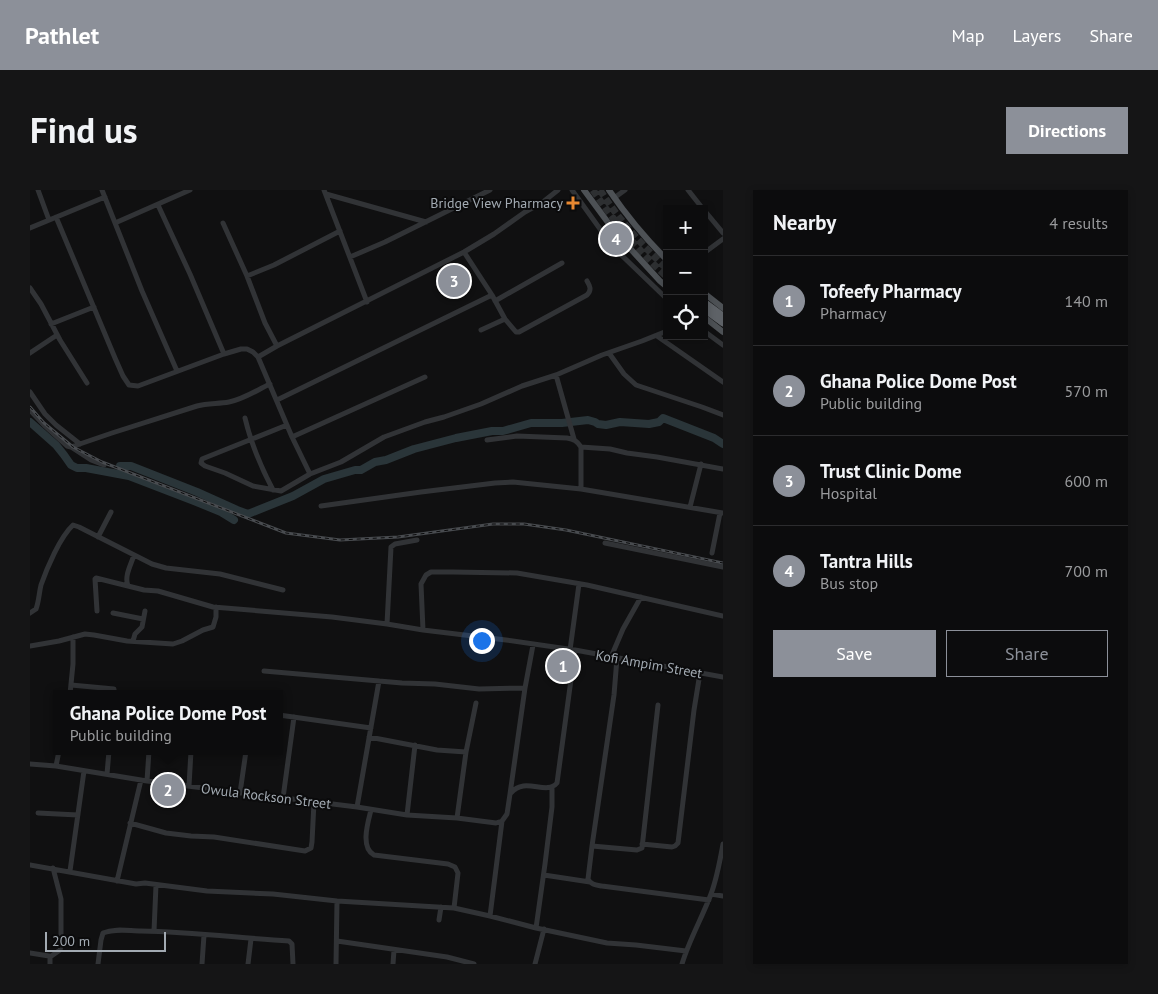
<!DOCTYPE html>
<html lang="en">
<head>
<meta charset="utf-8">
<style>
  :root { --surface:#0c0c0d; --page:#151516; --text:#f1f3f6; --muted:#9a9b9d; --line:#2c2c2e; --accent:#8c9099 }
  body { margin:0; font-family:"PT Sans",sans-serif; background:var(--page); color:var(--text) }
  .controls { position:absolute; right:15px; top:15px; display:grid; overflow:hidden; border-radius:0px; box-shadow:0 2px 8px #0003 }
  .controls button { width:45px; height:45px; display:grid; place-items:center; padding:0; border:0; border-bottom:1px solid var(--line); background:var(--surface); color:var(--text); font:25px sans-serif }
  .scale { position:absolute; left:15px; bottom:12px; width:121px; box-sizing:border-box; padding-left:5px; border:2px solid #a2aab2; border-top:0; font-size:14px; line-height:18px; white-space:nowrap; color:#a2aab2; -webkit-text-stroke:4px #0b0b0c; paint-order:stroke }
  .you { position:absolute; left:451px; top:450px; width:18px; height:18px; margin:-12px; border:4px solid #fff; border-radius:50%; background:#1a73e8; box-shadow:0 0 0 8px #1a73e833 }
  .badge { display:grid; place-items:center; width:32px; height:32px; border-radius:50%; background:var(--accent); color:#fff; font-size:16px; font-weight:700 }
  .pin { position:absolute; translate:-50% -50%; border:2px solid #fff; box-shadow:0 1px 5px #0006 }
  .popup { position:absolute; left:23px; top:500px; width:230px; height:65px; box-sizing:border-box; display:grid; place-content:center; border-radius:0px; background:var(--surface); filter:drop-shadow(0 1px 4px #0005); font-size:16px; white-space:nowrap; color:var(--muted) }
  .popup b { font-size:19px; color:var(--text) }
  .popup::after { content:''; position:absolute; left:50%; top:100%; margin-left:-10px; border:10px solid transparent; border-top-color:var(--surface) }
  .list { margin:0; padding:0; list-style:none }
  h2 { display:flex; justify-content:space-between; align-items:center; height:65px; margin:0; padding:0 20px; font-size:21px }
  h2 small { font-size:16px; font-weight:400; color:var(--muted) }
  .list li { display:grid; grid-template-columns:32px 1fr auto; gap:15px; align-items:center; box-sizing:border-box; height:90px; padding:0 20px; border-top:1px solid var(--line) }
  .list b { display:block; font-size:19px; white-space:nowrap }
  .list p { margin:0; font-size:16px; white-space:nowrap; color:var(--muted) }
  .list em { font-size:16px; font-style:normal; color:var(--muted) }
  .actions { display:flex; gap:10px; padding:15px 20px }
  .actions a { flex:1; padding:11px 0; border:1px solid var(--accent); border-radius:0px; text-align:center; font-size:18px; color:var(--accent) }
  .actions .main { background:var(--accent); color:#fff }
  .icon { flex:none; width:28px; height:28px; fill:none; stroke:currentColor; stroke-width:2; stroke-linecap:round; stroke-linejoin:round }
  .map { position:relative; flex:none; width:693px; height:774px; overflow:hidden; border-radius:0px }
  header { display:flex; align-items:center; gap:30px; box-sizing:border-box; height:70px; padding:0 25px; background:var(--accent); color:#fff }
  header strong { font-size:24px }
  nav { display:flex; gap:28px; margin-inline-start:auto; font-size:18px }
  .intro { display:flex; align-items:center; justify-content:space-between; box-sizing:border-box; height:120px; padding:0 30px }
  h1 { margin:0; font-size:35px }
  .button { padding:12px 22px; border-radius:0px; background:var(--accent); color:#fff; font-size:18px; font-weight:700 }
  main { display:flex; gap:30px; padding:0 30px }
  aside { flex:1; background:var(--surface); border-radius:0px; box-shadow:0 2px 8px #0003 }
  .map>svg:first-child { display:block }
  .lines { fill:none; stroke-linecap:round; stroke-linejoin:round }
  .stream { stroke:#2a3539; stroke-width:1 }
  .river { stroke:#2a3539; stroke-width:8 }
  .highway-tunnel { stroke:#2d2f31; stroke-width:7; stroke-dasharray:7 3.5; stroke-linecap:butt }
  .minor { stroke:#313336; stroke-width:5 }
  .major { stroke:#4d5155; stroke-width:6 }
  .highway { stroke:#5e6267; stroke-width:7 }
  .rail-casing { stroke:#484b4f; stroke-width:3 }
  .rail { stroke:#0b0b0c; stroke-width:1; stroke-dasharray:4; stroke-linecap:butt }
  .poi-dot { fill:#e88831; stroke:#0b0b0c; stroke-width:2 }
  .labels { text-anchor:middle; stroke-width:4; stroke-linejoin:round; paint-order:stroke }
  .poi-label { font-size:14px; fill:#a2aab2; stroke:#0b0b0c; text-anchor:end }
  .street-label { font-size:14px; fill:#a2aab2; stroke:#0b0b0c }
</style>
</head>
<body>
<header>
<strong>Pathlet</strong>
<nav><a>Map</a><a>Layers</a><a>Share</a></nav>
</header>
<div class="intro"><h1>Find us</h1><a class="button">Directions</a></div>
<main>
<div class="map">
<svg width="693" height="774" viewBox="0 0 693 774">
  <rect width="100%" height="100%" fill="#101011"/>
  <g class="lines">
    <!-- stream -->
    <path class="stream" d="M85,280L86,284"/>
    <!-- river -->
    <path class="river" d="M0,232L26,255L34,265L41,275L47,278H56L99,286L164,311L191,322L204,330
      M90,276H101L167,302L207,320L218,324L263,306L294,289L325,280H331L345,272L356,270L384,259L426,248L462,241H473L501,233H532L558,230L565,232L568,234L576,235L590,232L619,234L629,232L633,228L684,248L693,254"/>
    <!-- highway-tunnel -->
    <path class="highway-tunnel" d="M563,0C584,32 609,61 637,87
      M570,0C588,29 612,55 637,79"/>
    <!-- minor -->
    <path class="minor" d="M8,0L19,30
      M72,0L112,101L147,181
      M294,0L337,112
      M542,0L583,57L637,109
      M658,0L673,19
      M296,4L396,32
      M584,8L595,0
      M128,15L160,84L194,164
      M674,20L693,43
      M26,27L85,168L93,186L99,195L108,196L194,164L211,159H217L223,162L228,167L262,247L280,284
      M85,33L160,0
      M193,33L217,86L235,133L247,156
      M0,38L75,7
      M434,62L462,105L475,129L486,142H489L557,105C562,100 560,96 557,91
      M674,63L693,49
      M320,67L355,52L460,0
      M217,86L244,75L310,41
      M0,98L11,114L30,150L57,193
      M465,111L532,73
      M21,134L64,117
      M451,140L475,129
      M674,141L693,155
      M627,146L693,192
      M0,163L27,145
      M579,163L594,184L606,195L672,217L693,225
      M228,167L247,156L434,62L464,44L495,22L513,12L528,0
      M526,185L544,249
      M0,202L15,224L26,235L50,254
      M247,210L462,105
      M0,220L15,236L37,256L41,257L61,270L74,275
      M215,228C221,254 231,277 243,300
      M257,235L172,269L171,273L175,276L195,283L223,296L251,301L280,284L311,272L354,247L395,232L414,227L451,214L492,196L526,185L572,165L612,151L637,141
      M262,247L395,187
      M457,250L487,246L537,248C544,249 547,251 551,257L580,259L597,263L627,267L693,279
      M41,257L82,243L167,216C178,213 188,214 199,212C214,209 227,200 240,194
      M551,257V299
      M291,316L391,302L465,293L483,292L551,299L693,323
      M660,317L671,274
      M68,347L81,322
      M575,353L693,377
      M682,363L690,323
      M104,365C101,375 94,386 98,396L114,400L128,401L183,417L302,427L357,434L393,440L476,450L545,460L693,487
      M67,421L65,389L66,388L98,396
      M0,423L6,419C9,411 9,403 11,395C17,378 30,347 43,335L49,337L122,374L136,378L190,384L253,400
      M83,423L113,429
      M357,434L361,357L365,354L387,350
      M393,440L391,394L396,385L401,382H423L487,383L557,395L693,426
      M103,451L105,444L112,437L115,421
      M0,456L29,451L55,444L64,445L97,451L143,454L152,451L173,440L183,437L186,427V417
      M540,460L549,394
      M581,467L593,439L611,407
      M587,468L584,505L562,656L558,689C561,695 566,695 572,696L679,710
      M234,481L372,493L405,494L449,499L495,498
      M41,495L84,499V504
      M40,504L43,474V447
      M249,525L341,538
      M339,547L407,560L436,562
      M0,574L26,576L117,591L327,617L377,625L427,628L466,633L472,631
      M26,576L29,561
      M77,584L79,561
      M117,591L119,561
      M159,596L161,561
      M210,603L216,561
      M481,603C495,586 516,606 527,593L545,460
      M253,608L264,527
      M327,617L349,491
      M341,620C338,632 330,658 344,665L418,674L425,677L428,683L424,718
      M8,623L48,625
      M377,625L385,555
      M427,628L436,562L446,513
      M100,633L136,643L161,646L184,647L275,661L281,658L282,652L284,612
      M612,654L642,657L645,656L648,653L664,520L670,483
      M562,656L607,660L612,658L628,515
      M0,675L106,694L115,693L177,701L243,704L307,711L424,718L460,726L506,738L577,753L606,755L656,761
      M40,681L54,581
      M514,685L560,692
      M87,691L111,590
      M681,704L693,706
      M460,726L472,631L477,624L480,604L495,498L503,455
      M409,730L411,717
      M506,738L515,674L522,617V597
      M124,741L126,695
      M307,751L417,767L444,774
      M0,763L19,766L20,767V774
      M20,767L30,760L31,756V709L23,678
      M68,774L71,750L73,743C85,738 99,741 111,741C161,742 210,748 259,751L262,754L263,774
      M172,774L174,745
      M218,774L221,749
      M306,774L307,711
      M363,774L364,760
      M505,774L514,739
      M652,774C659,750 672,728 681,704C687,688 690,671 693,654"/>
    <!-- major -->
    <path class="major" d="M554,0L585,42L630,91L637,97
      M579,0C596,25 615,48 637,70
      M674,103L693,118
      M674,127L693,142"/>
    <!-- highway -->
    <path class="highway" d="M674,112L693,126
      M674,119L693,133"/>
    <defs>
      <path id="rail" d="M0,217L14,233L43,257L72,272L256,343L310,350L368,347L463,334H494L536,340L693,373"/>
    </defs>
    <!-- rail casing -->
    <use href="#rail" class="rail-casing"/>
    <!-- rail -->
    <use href="#rail" class="rail"/>
  </g>
  <!-- markers -->
  <path class="poi-dot" d="M540.5 5.5h5v5h5v5h-5v5h-5v-5h-5v-5h5z"/>
  <g class="labels">
    <!-- poi labels -->
    <g class="poi-label">
      <text x="533" y="18">Bridge View Pharmacy</text>
    </g>
    <!-- street labels -->
    <g class="street-label">
      <text transform="translate(619 474) rotate(10)" y="5">Kofi Ampim Street</text>
      <text transform="translate(236 606) rotate(7)" y="5">Owula Rockson Street</text>
    </g>
  </g>
</svg>
<div class="controls">
<button>+</button>
<button>−</button>
<button><svg class="icon" aria-label="locate" viewBox="0 0 24 24"><circle cx="12" cy="12" r="6"/><path d="M12 2v4M12 18v4M2 12h4M18 12h4"/></svg></button>
</div>
<div class="scale">200 m</div>
<div class="you"></div>
<div class="pin badge" style="left:533px;top:476px">1</div>
<div class="pin badge" style="left:138px;top:600px">2</div>
<div class="popup"><b>Ghana Police Dome Post</b>Public building</div>
<div class="pin badge" style="left:424px;top:91px">3</div>
<div class="pin badge" style="left:586px;top:49px">4</div>
</div>
<aside>
<h2>Nearby<small>4 results</small></h2>
<ul class="list">
<li><span class="badge">1</span><div><b>Tofeefy Pharmacy</b><p>Pharmacy</p></div><em>140 m</em></li>
<li><span class="badge">2</span><div><b>Ghana Police Dome Post</b><p>Public building</p></div><em>570 m</em></li>
<li><span class="badge">3</span><div><b>Trust Clinic Dome</b><p>Hospital</p></div><em>600 m</em></li>
<li><span class="badge">4</span><div><b>Tantra Hills</b><p>Bus stop</p></div><em>700 m</em></li>
</ul>
<div class="actions"><a class="main">Save</a><a>Share</a></div>
</aside>
</main>
</body>
</html>
